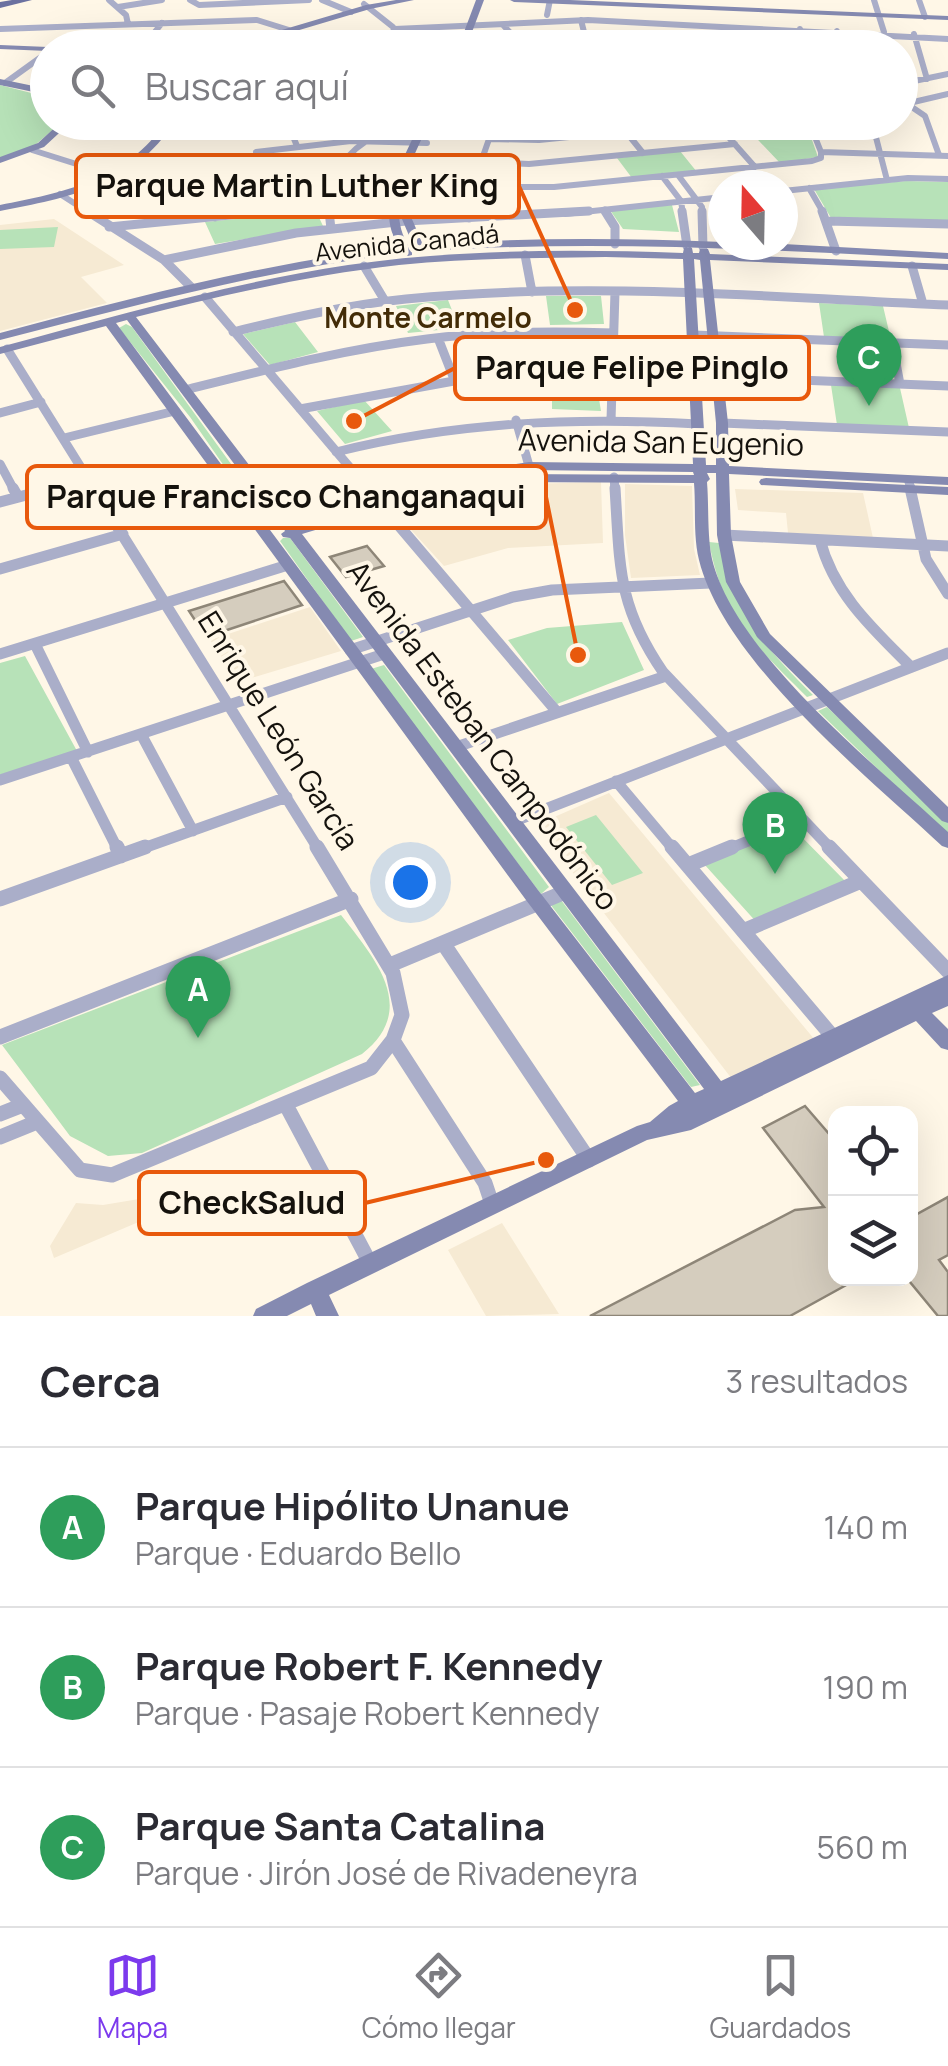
<!DOCTYPE html>
<html lang="es">
<head>
<meta charset="utf-8">
<style>
  :root { --surface:#fff; --page:#f2f2f3; --text:#2b2b33; --muted:#7c7c81; --line:#e1e1e2; --accent:#7c3aed }
  body { margin:0; font-family:Manrope,sans-serif; background:var(--page); color:var(--text) }
  .controls { position:absolute; right:30px; bottom:30px; display:grid; overflow:hidden; border-radius:20px; box-shadow:0 10px 40px #0002 }
  .controls button { width:90px; height:90px; display:grid; place-items:center; padding:0; border:0; border-bottom:2px solid var(--line); background:var(--surface); color:var(--text); font:50px sans-serif }
  .compass { position:absolute; left:708px; top:170px; width:90px; height:90px; border-radius:50%; background:var(--surface); box-shadow:0 10px 40px #0002; rotate:340deg }
  .you { position:absolute; left:410px; top:882px; width:35px; height:35px; margin:-25px; border:8px solid #fff; border-radius:50%; background:#1a73e8; box-shadow:0 0 0 15px #1a73e833 }
  .badge { display:grid; place-items:center; width:65px; height:65px; border-radius:50%; background:var(--accent); color:#fff; font-size:32px; font-weight:700 }
  .pin { position:absolute; translate:-50% -82px; filter:drop-shadow(0 2px 5px #0008) }
  .pin::after { content:''; position:absolute; top:52px; width:35px; height:30px; background:inherit; clip-path:polygon(0 0,100% 0,50% 100%) }
  .list { margin:0; padding:0; list-style:none }
  h2 { display:flex; justify-content:space-between; align-items:center; height:130px; margin:0; padding:0 40px; font-size:42px }
  h2 small { font-size:32px; font-weight:400; color:var(--muted) }
  .list li { display:grid; grid-template-columns:65px 1fr auto; gap:30px; align-items:center; box-sizing:border-box; height:160px; padding:0 40px; border-top:2px solid var(--line) }
  .list b { display:block; font-size:38px; white-space:nowrap }
  .list p { margin:0; font-size:32px; white-space:nowrap; color:var(--muted) }
  .list em { font-size:32px; font-style:normal; color:var(--muted) }
  .icon { flex:none; width:55px; height:55px; fill:none; stroke:currentColor; stroke-width:2; stroke-linecap:round; stroke-linejoin:round }
  .map { position:relative; flex:none; width:948px; height:1316px; overflow:hidden }
  .search { position:absolute; background:var(--surface); box-shadow:0 10px 40px #0002; left:30px; right:30px; top:30px; height:110px; display:flex; align-items:center; gap:25px; box-sizing:border-box; padding:0 35px; border-radius:55px; color:var(--muted); font-size:38px }
  .sheet { height:610px; background:var(--surface) }
  nav { display:flex; justify-content:space-around; align-items:center; box-sizing:border-box; height:140px; border-top:2px solid var(--line); background:var(--surface); font-size:28px; color:var(--muted) }
  nav a { display:grid; justify-items:center; gap:5px }
  nav .on { color:var(--accent) }
  .map>svg:first-child { display:block }
  .built { fill:#f6ead3 }
  .green { fill:#b7e2b8 }
  .building { fill:#d5cdbe; stroke:#8e8678; stroke-width:2.5 }
  .lines { fill:none; stroke-linecap:round; stroke-linejoin:round }
  .street-far3 { stroke:#aaaec9; stroke-width:6 }
  .street-far2 { stroke:#aaaec9; stroke-width:9 }
  .street-far1 { stroke:#aaaec9; stroke-width:11 }
  .street { stroke:#aaaec9; stroke-width:15 }
  .secondary { fill:#858ab1; fill-rule:evenodd }
  .primary { fill:#6b71a0; fill-rule:evenodd }
  .labels { text-anchor:middle; stroke-width:8; stroke-linejoin:round; paint-order:stroke }
  .far-street-label { font-size:25px; fill:#15120d; stroke:#fff7e7 }
  .far-neighbourhood-label { font-size:28px; font-weight:bold; fill:#432c07; stroke:#fff7e7 }
  .street-label { font-size:30px; fill:#15120d; stroke:#fff7e7 }
  .leader { fill:none; stroke:#e8590c; stroke-width:4 }
  .callout-dot { fill:#e8590c; stroke:#fff7e7; stroke-width:4 }
  .callout { fill:#fff7e7; stroke:#e8590c; stroke-width:4 }
  .callout-label { font-size:32px; text-anchor:middle; font-weight:bold; fill:#15120d }
</style>
</head>
<body>
<div class="map">
<svg width="948" height="1316" viewBox="0 0 948 1316">
  <rect width="100%" height="100%" fill="#fff7e7"/>
  <!-- built -->
  <path class="built" d="M54,219L124,265L81,277L107,303L0,331V225Z
    M601,482L603,543L508,548L444,566L393,510L446,493L494,485Z
    M625,484L692,486L694,549L700,575L631,578L625,535Z
    M735,489L863,493L873,538L788,533L786,513L738,510Z
    M310,607L341,651L238,682L210,640Z
    M609,793L815,1040L732,1079L536,825Z
    M139,1199L148,1218L54,1258L50,1246L76,1203L103,1205Z
    M502,1223L559,1314L486,1316L448,1250Z"/>
  <!-- green -->
  <path class="green" d="M0,85L47,97L48,122L61,123L35,145L0,158Z
    M742,123H806L818,157L780,163Z
    M680,151L697,172L632,178L617,158Z
    M906,181L948,182V221L831,218L814,189Z
    M672,205L679,232L623,229L610,210Z
    M316,211L323,226L215,244L205,222Z
    M58,227L54,247L0,249V230Z
    M546,296H601L604,324L550,325Z
    M448,300L459,328L408,333L396,306Z
    M819,303L883,306L891,340L824,337Z
    M295,322L318,352L270,365L243,334Z
    M126,324L132,327L273,522H263L190,417L119,328Z
    M552,379L596,381L601,411L552,409Z
    M831,385L900,388L909,428L837,425Z
    M364,400L392,431L345,444L317,411Z
    M283,538H290L363,637L351,641L280,541Z
    M709,542L719,543C739,617 760,642 813,695L807,697C755,645 723,618 709,542Z
    M622,622L644,670L557,704L508,640L547,628Z
    M25,656L77,751L0,775V663Z
    M384,665L549,887L541,894L371,669Z
    M827,707L948,823V837L818,711Z
    M596,815L643,873L612,885L566,827Z
    M791,826L848,884L759,925L704,864Z
    M561,900L700,1085L691,1087L550,904Z
    M341,915C376,960 419,1009 362,1054L142,1153L108,1156L70,1136L2,1045Z"/>
  <!-- building -->
  <path class="building" d="M367,546L384,566L346,577L330,557Z
    M284,581L302,605L206,637L189,611Z
    M805,1106L836,1142V1278H859L790,1316H590L795,1210L824,1207L763,1128Z
    M948,1197V1255L939,1260L948,1272V1316H938L910,1282V1218Z"/>
  <g class="lines">
    <!-- street-far3 -->
    <path class="street-far3" d="M109,0L126,15L128,24
      M190,0L199,5L309,0
      M322,0L351,12
      M874,0L884,32
      M919,0L925,17
      M364,4L393,27L399,48
      M118,7L162,0
      M547,15L550,0
      M581,20L584,32L599,48
      M503,25L525,48
      M0,29L257,20L289,30L318,48
      M395,29L588,20L948,39
      M800,29L803,48
      M837,31L840,48
      M914,34L927,79
      M591,40L754,44
      M122,48L154,33L162,23
      M5,83L48,52
      M900,84L948,74
      M900,99L925,116L939,155
      M905,104L948,94
      M287,122L297,146
      M618,122L643,153
      M809,122L821,152
      M872,122L887,180
      M67,123H170
      M716,123L755,167
      M164,134L275,122
      M490,139L539,140L720,122
      M32,150L197,202L211,214
      M821,152L948,156
      M144,155L196,163L260,159
      M410,158L529,164L735,144
      M678,175L702,207V214
      M662,176L681,201L683,214
      M334,182L268,186L256,152L351,141L427,143
      M473,187H554L812,161L821,158V152
      M809,188L824,214
      M783,191L908,178L948,179
      M60,194L91,214
      M604,210L607,214
      M245,214L327,206
      M329,214C329,185 340,158 365,142
      M469,214L468,199L495,122
      M565,214L723,197"/>
    <!-- street-far2 -->
    <path class="street-far2" d="M87,211L164,260L191,287
      M208,211L215,217
      M329,211L331,229
      M469,211V218
      M605,211L615,227V244
      M682,211L687,246
      M702,211L703,247
      M822,211L836,251
      M828,221L948,224
      M109,227L271,211
      M525,255L532,292
      M164,260L296,233L406,221L589,211
      M364,266L385,301
      M912,266L923,304
      M205,297L369,490
      M233,332C290,318 347,305 406,299C586,281 768,297 948,305
      M694,335L948,345
      M438,338L454,379
      M892,342L900,384
      M7,349L95,490
      M696,376L948,386
      M185,390C265,370 345,349 427,339C489,331 551,331 613,333
      M300,409L454,381L611,374
      M0,413L41,402
      M516,420L529,466
      M611,420L615,292
      M722,423L948,432
      M64,438L175,411
      M336,452C456,422 574,417 698,424
      M0,464L14,490
      M614,477L615,490
      M909,482L911,490
      M43,490L89,478"/>
    <!-- street-far1 -->
    <path class="street-far1" d="M13,488L18,497
      M93,488L319,850
      M367,488L557,712
      M615,488C620,566 617,605 663,672L832,850
      M910,488L926,559L948,594
      M0,502L53,488
      M724,535L948,546
      M820,540C834,594 873,629 911,667
      M0,569L123,534
      M35,644L88,752
      M350,650L513,597L552,590L711,583
      M0,654L288,565
      M141,734L193,831
      M456,747L666,676
      M71,757L118,850
      M0,780L384,654
      M616,781L674,850
      M512,822L948,653
      M138,850L287,797
      M726,850L802,819"/>
    <!-- street -->
    <path class="street" d="M117,847L121,856
      M672,847L833,1037
      M829,847L948,971
      M688,865L732,847
      M0,899L145,847
      M743,931L861,881
      M443,943L589,1160
      M390,965L565,892
      M0,1037L351,899
      M394,1042L485,1183L492,1204
      M0,1078L80,1170L112,1175L371,1068L393,1040L402,1015L393,973L317,847
      M286,1105L370,1263
      M0,1114L23,1105
      M0,1137L37,1122"/>
    <!-- secondary -->
    <path class="secondary" d="M396,0H414L370,9L239,48H207L238,38H241V42L366,5Z
      M476,0H484L466,48H458Z
      M510,0H570L948,16V20L514,2Z
      M0,45L48,47L51,48H48V51L0,49Z
      M0,79L48,89V95L0,85Z
      M61,122H71L44,147L0,163V157L38,143Z
      M165,122H174C135,185 68,198 0,211V205C62,193 129,179 165,122Z
      M420,122H429C414,159 383,207 409,246L413,245L399,212L403,186L408,183L413,186L409,212L423,245C523,237 623,238 723,242V245L783,244L948,253V259C769,250 591,239 412,252V255L408,256L403,253C265,270 134,306 0,340V333C132,298 263,263 399,247C373,207 404,160 420,122Z
      M688,247L692,248L693,253H699L700,249H708L710,254L948,264V270L710,260L728,423L729,466L948,477V485L729,474L731,535L740,582L770,634L948,807V823L942,821L757,637L726,582L717,535L716,473H707L710,479L707,482C709,506 707,535 712,559C735,654 877,766 948,832V848L942,846C867,776 724,661 699,560C693,536 696,507 694,483L500,482L439,493L302,534L721,1081L948,975V1006L932,1013L948,1029V1050L941,1048L916,1021L691,1130L647,1140L329,1295L339,1316H316L311,1304L287,1316H253L256,1309L307,1283L637,1126L650,1122L669,1106L678,1101L526,900L106,326L0,354V347C115,316 230,283 348,265C459,249 572,249 683,253L684,248ZM606,257L683,259L693,464L529,462L409,481L288,516L136,317C223,295 310,275 399,265C468,258 537,258 606,257ZM694,259L700,260L716,423V465H706ZM127,320L276,520L272,523L274,526H282L285,531L281,534L283,537L290,538L704,1089L695,1093L538,890L116,323ZM529,470L693,472L694,475L502,474ZM475,478L432,486L297,527L294,523L411,489Z
      M766,478L948,487V495L761,485L759,482L761,479Z"/>
    <!-- primary -->
    <path class="primary" d="M12,0H32L0,8V2Z"/>
  </g>
  <g class="labels">
    <!-- far-street labels -->
    <g class="far-street-label">
      <text transform="translate(407 243) rotate(-6)" y="9">Avenida Canadá</text>
    </g>
    <!-- far-neighbourhood labels -->
    <g class="far-neighbourhood-label">
      <text x="428" y="328">Monte Carmelo</text>
    </g>
    <!-- street labels -->
    <g class="street-label">
      <text transform="translate(661 443) rotate(1)" y="10">Avenida San Eugenio</text>
      <text transform="translate(278 731) rotate(58)" y="10">Enrique León García</text>
      <text transform="translate(482 736) rotate(53)" y="10">Avenida Esteban Campodónico</text>
    </g>
  </g>
  <!-- callouts -->
  <path class="leader" d="M575 310L519 186M354 421L455 368M578 655L546 497M546 1160L365 1203"/>
  <g class="callout-dot">
    <circle cx="575" cy="310" r="10"/>
    <circle cx="354" cy="421" r="10"/>
    <circle cx="578" cy="655" r="10"/>
    <circle cx="546" cy="1160" r="10"/>
  </g>
  <g class="callout">
    <rect x="76" y="155" width="443" height="62" rx="10"/>
    <rect x="455" y="337" width="354" height="62" rx="10"/>
    <rect x="27" y="466" width="519" height="62" rx="10"/>
    <rect x="139" y="1172" width="226" height="62" rx="10"/>
  </g>
  <g class="callout-label">
    <text x="297" y="197">Parque Martin Luther King</text>
    <text x="632" y="379">Parque Felipe Pinglo</text>
    <text x="286" y="508">Parque Francisco Changanaqui</text>
    <text x="252" y="1214">CheckSalud</text>
  </g>
</svg>
<div class="controls">
<button><svg class="icon" aria-label="locate" viewBox="0 0 24 24"><circle cx="12" cy="12" r="6"/><path d="M12 2v4M12 18v4M2 12h4M18 12h4"/></svg></button>
<button><svg class="icon" aria-label="layers" viewBox="0 0 24 24"><path d="M12 4l9 5-9 5-9-5zM3 14l9 5 9-5"/></svg></button>
</div>
<svg class="compass" viewBox="-18 -18 36 36"><path d="M0-13l5 13h-10z" fill="#e53935"/><path d="M0 13l5-13h-10z" fill="#7c7c81"/></svg>
<div class="you"></div>
<div class="pin badge" style="left:198px;top:1038px;background:#2e9e5b">A</div>
<div class="pin badge" style="left:775px;top:874px;background:#2e9e5b">B</div>
<div class="pin badge" style="left:869px;top:406px;background:#2e9e5b">C</div>
<div class="search"><svg class="icon" aria-label="search" viewBox="0 0 24 24"><circle cx="10" cy="10" r="6"/><path d="M15 15l6 6"/></svg>Buscar aquí</div>
</div>
<section class="sheet">
<h2>Cerca<small>3 resultados</small></h2>
<ul class="list">
<li><span class="badge" style="background:#2e9e5b">A</span><div><b>Parque Hipólito Unanue</b><p>Parque · Eduardo Bello</p></div><em>140 m</em></li>
<li><span class="badge" style="background:#2e9e5b">B</span><div><b>Parque Robert F. Kennedy</b><p>Parque · Pasaje Robert Kennedy</p></div><em>190 m</em></li>
<li><span class="badge" style="background:#2e9e5b">C</span><div><b>Parque Santa Catalina</b><p>Parque · Jirón José de Rivadeneyra</p></div><em>560 m</em></li>
</ul>
</section>
<nav>
<a class="on"><svg class="icon" aria-label="map" viewBox="0 0 24 24"><path d="M3 6l6-2 6 2 6-2v14l-6 2-6-2-6 2zM9 4v14M15 6v14"/></svg>Mapa</a>
<a><svg class="icon" aria-label="directions" viewBox="0 0 24 24"><path d="M12 3l9 9-9 9-9-9zM9 14v-3h6M13 9l2 2-2 2"/></svg>Cómo llegar</a>
<a><svg class="icon" aria-label="saved" viewBox="0 0 24 24"><path d="M7 4h10v16l-5-4-5 4z"/></svg>Guardados</a>
</nav>
</body>
</html>
